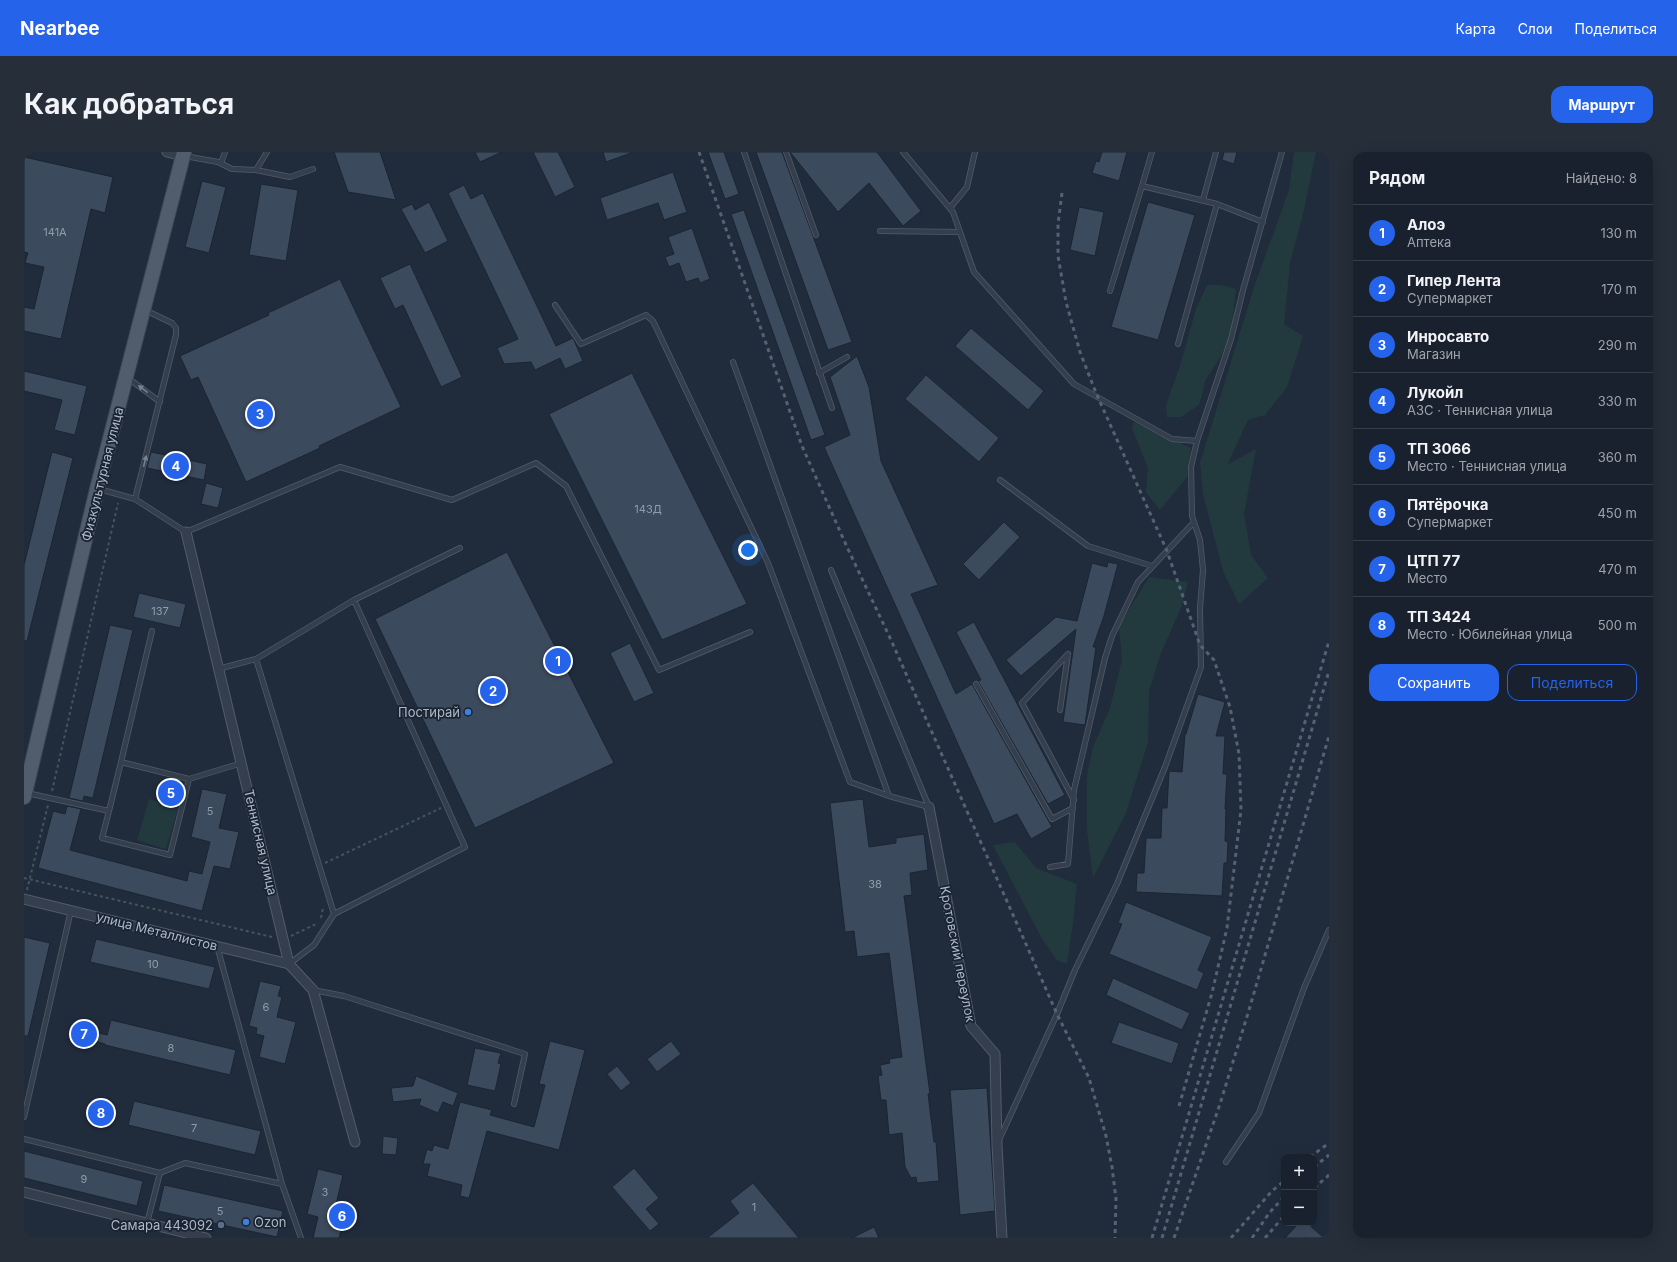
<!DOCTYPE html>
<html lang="ru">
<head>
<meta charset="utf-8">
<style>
  :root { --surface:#18212d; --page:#252e39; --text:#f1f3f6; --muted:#9fa3aa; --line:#363e49; --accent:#2563eb }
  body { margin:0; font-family:Inter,sans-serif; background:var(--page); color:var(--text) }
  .controls { position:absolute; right:12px; bottom:12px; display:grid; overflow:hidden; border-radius:8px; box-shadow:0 4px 16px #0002 }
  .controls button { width:36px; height:36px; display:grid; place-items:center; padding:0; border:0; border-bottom:1px solid var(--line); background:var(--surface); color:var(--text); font:20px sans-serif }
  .you { position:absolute; left:724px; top:398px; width:14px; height:14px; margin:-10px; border:3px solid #fff; border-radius:50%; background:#1a73e8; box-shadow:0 0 0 6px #1a73e833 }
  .badge { display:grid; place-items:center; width:26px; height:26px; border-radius:50%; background:var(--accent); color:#fff; font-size:13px; font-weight:700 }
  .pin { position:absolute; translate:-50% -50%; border:2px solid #fff; box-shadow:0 1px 4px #0006 }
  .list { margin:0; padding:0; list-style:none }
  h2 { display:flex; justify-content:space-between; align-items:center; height:52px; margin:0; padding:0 16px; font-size:17px }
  h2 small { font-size:13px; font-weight:400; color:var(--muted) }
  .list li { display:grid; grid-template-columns:26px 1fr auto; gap:12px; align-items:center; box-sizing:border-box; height:56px; padding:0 16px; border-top:1px solid var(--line) }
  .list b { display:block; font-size:15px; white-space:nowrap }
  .list p { margin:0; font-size:13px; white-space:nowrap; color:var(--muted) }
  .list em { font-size:13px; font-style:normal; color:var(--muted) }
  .actions { display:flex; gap:8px; padding:12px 16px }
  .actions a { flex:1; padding:9px 0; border:1px solid var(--accent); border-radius:12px; text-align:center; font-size:14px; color:var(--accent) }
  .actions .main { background:var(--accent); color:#fff }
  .map { position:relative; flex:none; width:1305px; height:1086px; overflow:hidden; border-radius:12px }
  header { display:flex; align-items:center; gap:24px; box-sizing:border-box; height:56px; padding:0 20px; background:var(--accent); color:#fff }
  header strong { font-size:19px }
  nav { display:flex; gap:22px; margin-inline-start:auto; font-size:14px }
  .intro { display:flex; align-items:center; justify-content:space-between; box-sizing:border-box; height:96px; padding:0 24px }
  h1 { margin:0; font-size:28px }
  .button { padding:10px 18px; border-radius:12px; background:var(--accent); color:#fff; font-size:14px; font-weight:700 }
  main { display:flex; gap:24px; padding:0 24px }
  aside { flex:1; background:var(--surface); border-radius:12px; box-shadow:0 4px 16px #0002 }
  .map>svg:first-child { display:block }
  .green { fill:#223a3d }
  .building { fill:#3b4a5c; stroke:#1b2533 }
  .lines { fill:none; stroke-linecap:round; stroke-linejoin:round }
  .lane-casing { stroke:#515c6a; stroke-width:6 }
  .street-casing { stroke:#515c6a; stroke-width:11 }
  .primary-casing { stroke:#3d4755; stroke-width:16 }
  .path { stroke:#3f575a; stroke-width:2; stroke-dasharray:3 3; stroke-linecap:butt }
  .lane { stroke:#343e4c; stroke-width:4.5 }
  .street { stroke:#343e4c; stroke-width:9 }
  .primary { stroke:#515d6c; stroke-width:14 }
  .rail { stroke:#556274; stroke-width:3; stroke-dasharray:4 4; stroke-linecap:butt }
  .oneway { fill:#778290 }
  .shop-dot { fill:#3f7fe0; stroke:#192331; stroke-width:1.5 }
  .service-dot { fill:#5c6f8a; stroke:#192331; stroke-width:1.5 }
  .labels { text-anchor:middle; stroke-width:3.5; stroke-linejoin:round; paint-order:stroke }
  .number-label { font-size:11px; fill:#919dad }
  .street-label { font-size:13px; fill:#aeb9c8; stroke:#192331 }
  .poi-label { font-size:13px; fill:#aeb9c8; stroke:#192331; text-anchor:end }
</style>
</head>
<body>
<header>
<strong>Nearbee</strong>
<nav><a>Карта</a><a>Слои</a><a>Поделиться</a></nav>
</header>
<div class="intro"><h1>Как добраться</h1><a class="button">Маршрут</a></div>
<main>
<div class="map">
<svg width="1305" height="1086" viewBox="0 0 1305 1086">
  <rect width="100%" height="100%" fill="#202c3c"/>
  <!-- green -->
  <path class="green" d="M1270,0H1292L1280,58L1266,111L1260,172L1279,184L1263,235L1241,263L1224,268L1203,313L1232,297L1220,362L1227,403L1244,426L1215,452L1199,419L1179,342L1176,311L1230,135L1265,38Z
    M1183,133H1197L1212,137L1206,191L1182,227L1175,253L1157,265H1143L1142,253L1156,214L1172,157Z
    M1110,270L1167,296L1163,325L1136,358L1122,341L1124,316L1108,276Z
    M1125,425L1164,430L1157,456L1137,501L1125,539L1124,590L1102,661L1069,726L1063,678V623L1069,595L1086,556L1098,508L1095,474Z
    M125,647L154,656L142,697L113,688Z
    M991,690L1012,716L1053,732L1049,771L1043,812L1033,808L1018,787L969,693Z"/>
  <!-- building -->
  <path class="building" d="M310,0H356L372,48L324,40Z
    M451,0H478L456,10Z
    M509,0H534L551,35L531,45Z
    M579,0H606L607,1L582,10Z
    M684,0H700L715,42L701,47Z
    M732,0H758L828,190L804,198Z
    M766,0H853L897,59L879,74L845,31L814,60Z
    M1078,0H1103L1095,29L1068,21L1072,9L1075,10Z
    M1200,0H1213L1210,12L1198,8Z
    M0,5L89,25L81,61L67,57L37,187L0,179V155L10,157L20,115L1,111L4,101L0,100Z
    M649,20L663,60L640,68L634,51L583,68L576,46Z
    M178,29L202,35L185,101L161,95Z
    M237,32L274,38L262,109L225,103Z
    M440,33L447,47L459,41L532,194L549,186L559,209L541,217L536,206L511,218L507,210L480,212L473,196L494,187L424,41Z
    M405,50L424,89L401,101L377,57L388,52L391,58Z
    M1124,50L1171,63L1134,188L1087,175Z
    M1055,55L1080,60L1071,104L1046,98Z
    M720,58L801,283L787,288L707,62Z
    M668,76L686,127L676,131L674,126L662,130L655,111L645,115L641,105L650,102L644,85Z
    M386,112L438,225L417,235L379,153L371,157L356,126Z
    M316,127L377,255L295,294L296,296L222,330L174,225L167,228L156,204L245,163L244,161Z
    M947,176L1020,239L1004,258L931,194Z
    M833,204L845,235L857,309L914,433L887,442L932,542L948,532L1028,675L1007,687L993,662L970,672L800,295L826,283L806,225Z
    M0,219L63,234L51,283L30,278L38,248L0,239Z
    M608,221L723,452L638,488L525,262Z
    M902,223L975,286L955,310L881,247Z
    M28,300L49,306L3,489H0V413Z
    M127,300L183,312L180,328L123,316Z
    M182,331L199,336L194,356L177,352Z
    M980,370L996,385L955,428L939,412Z
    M483,400L590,611L451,676L351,467Z
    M1084,410L1094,412L1080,464L1069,495H1072L1061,573L1039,570L1052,477L997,524L982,508L1032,465L1053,469L1068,411L1083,415Z
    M115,441L162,452L156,476L109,465Z
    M950,470L1041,643L1024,652L954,529L957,528L932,480Z
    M86,473L109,478L69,646L60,644L59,649L45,646Z
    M606,491L630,541L610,550L586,501Z
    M1174,542L1201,550L1192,584H1201L1199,622H1203L1201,657H1202L1201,689L1204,690L1203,711H1200L1198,744L1112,740L1113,721H1120L1122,686H1137L1138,656H1143L1145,619L1158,620L1161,582H1162Z
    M142,630L158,634L153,651L137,648Z
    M178,637L203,642L195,676L215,680L206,717L190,714L178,759L14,716L29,659L41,662L43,654L57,657L46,698L163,729L165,719L178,722L186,690L167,685Z
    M839,647L845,695L872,691V686L900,682L904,718L886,721L888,743L880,744L906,942H904L910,990H912L915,1029L893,1031L892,1025L887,1026L881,1015L878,981L865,983L862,948H857L854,924L858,923L856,913L866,911L865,907L878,905L865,801L833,805L830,779L821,780L806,651Z
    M1102,750L1188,785L1174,818L1180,821L1173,838L1085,802L1098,772L1094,771Z
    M0,785L26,791L4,884H0Z
    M72,787L191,815L185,837L66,810Z
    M1089,826L1166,861L1158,878L1082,843Z
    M236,829L257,834L254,844L258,845L253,865L272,870L261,912L235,905L240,884L232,882L233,876L225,874Z
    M87,868L212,898L206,923L81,893V892L53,884L55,876L83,883Z
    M1095,870L1155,891L1148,912L1087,891Z
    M526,889L561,898L535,998L463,979L445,1046L436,1044L438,1033L403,1024L406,1012H399L403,997L408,999L410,993L424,997L436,950L468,958L466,963L510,975L521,933L515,932Z
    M647,889L657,902L633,920L623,907Z
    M451,896L477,901L474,911L477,912L471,939L443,933Z
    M593,914L607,931L597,939L583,922Z
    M392,924L434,941L429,954L419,950L414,961L395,953L397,947L369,950L367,936L389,934Z
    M963,936L971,1059L936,1063L926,938Z
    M110,949L237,979L231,1003L104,973Z
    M70,953L86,956L83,969L68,966Z
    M359,984L374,986L372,1003L358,1002Z
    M0,999L119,1029L113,1054L0,1026Z
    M610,1016L635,1046L622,1057L635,1072L626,1079L588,1035Z
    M294,1017L319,1023L311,1056L322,1059L315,1086H289L294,1065L283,1062Z
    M729,1031L775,1086H683L715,1061L706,1049Z
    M140,1033L259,1059L253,1085L134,1059Z
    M1275,1071H1283L1300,1086H1261Z
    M850,1075L855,1086H828Z"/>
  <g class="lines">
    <defs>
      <path id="lane" d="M720,0L808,256
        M762,0L792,83
        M879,0L929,60L950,120L1050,232L1148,287L1173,289
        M161,4L194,10L208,17L232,18L243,0
        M197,11L201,0
        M232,18L266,25L289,17
        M1118,34L1128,0
        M1179,48L1192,0
        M926,56L943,35L951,0
        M856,79L936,80
        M1086,139L1118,34L1193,52
        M531,153L557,192L622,163L629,169L744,411L826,630L865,644
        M1154,192L1193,52L1239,70
        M709,210L865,644L905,655
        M795,221L823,205
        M104,226L136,250
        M976,328L1064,394L1128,414
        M75,337L111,347L162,380L316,315L428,348L512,311L542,334L635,518L726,480
        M111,347L152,183V176L148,171L121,158
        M807,418L905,655
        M1044,502L998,551L1050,648
        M232,507L310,762L290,793L265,812
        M194,517L232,507L330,448L436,396
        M952,532L1028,667L1049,656
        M1036,558L1044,502
        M97,610L128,479
        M165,627L218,611
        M3,641L85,659L78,686L146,703L165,627L97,610L85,659
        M1026,715L1044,712L1050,638L1081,506L1088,484L1114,430L1170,370
        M310,762L441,695L330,448
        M193,794L258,1032L277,1086
        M289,838L320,844L501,902L490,952
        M0,965L47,758
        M0,987L136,1021L161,1011L258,1032
        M975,988L1033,862L1051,818L1093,732L1141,615L1177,515L1176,456L1179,418L1176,388L1168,364L1167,315L1173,289L1207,187L1219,138L1258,0
        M1202,1010L1235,961L1280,836L1305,778
        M123,1071L136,1021"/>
      <path id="street" d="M143,0L159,4
        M162,380L265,812L289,838L331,990
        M905,655L947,874L971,902L973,993L978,1086
        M0,747L265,812
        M0,1040L182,1086"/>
      <path id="primary" d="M0,645L73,337L160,0"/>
    </defs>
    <!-- lane casing -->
    <use href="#lane" class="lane-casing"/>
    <!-- street casing -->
    <use href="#street" class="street-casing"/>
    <!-- primary casing -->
    <use href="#primary" class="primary-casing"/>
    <!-- path -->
    <path class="path" d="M28,639L94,351
      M301,711L417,656
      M0,726L248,785
      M3,738L24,653
      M297,766L299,756
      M267,784L294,771"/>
    <!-- lane -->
    <use href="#lane" class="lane"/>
    <!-- street -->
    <use href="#street" class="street"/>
    <!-- primary -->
    <use href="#primary" class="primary"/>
    <!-- rail -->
    <path class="rail" d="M675,0L778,294L823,395L867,488L1033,862L1065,926L1082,984L1088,1015L1092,1047L1091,1086
      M1038,41L1034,72V104L1042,150L1056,200L1072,241L1143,399L1176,493L1190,508L1206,555L1215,602L1217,658L1203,776L1188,841L1155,954
      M1286,1005L1305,991
      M1290,1015L1305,1003
      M1290,1036L1305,1023
      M1128,1086L1305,489
      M1138,1086L1305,519
      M1150,1086L1196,952L1225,858L1305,584
      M1207,1086L1248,1039L1260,1029
      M1228,1086L1246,1060L1260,1045
      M1241,1086L1260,1064"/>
  </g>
  <!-- one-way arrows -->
  <defs><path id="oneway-solid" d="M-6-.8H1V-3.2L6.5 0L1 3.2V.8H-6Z"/></defs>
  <g class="oneway">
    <use href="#oneway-solid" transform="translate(119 237) rotate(-142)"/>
    <use href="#oneway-solid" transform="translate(121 309) rotate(-76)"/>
  </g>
  <!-- markers -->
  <g class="shop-dot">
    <circle cx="444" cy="560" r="4"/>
    <circle cx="222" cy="1070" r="4"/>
  </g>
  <circle class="service-dot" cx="197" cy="1073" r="4"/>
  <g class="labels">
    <!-- number labels -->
    <g class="number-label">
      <text x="31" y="84">141А</text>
      <text x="624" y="361">143Д</text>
      <text x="136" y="463">137</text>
      <text x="186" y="663">5</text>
      <text x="851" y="736">38</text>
      <text x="129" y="816">10</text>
      <text x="242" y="859">6</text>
      <text x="147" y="900">8</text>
      <text x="170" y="980">7</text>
      <text x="60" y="1031">9</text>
      <text x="301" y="1044">3</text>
      <text x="730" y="1059">1</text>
      <text x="196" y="1063">5</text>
    </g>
    <!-- street labels -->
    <g class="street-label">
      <text transform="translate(78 322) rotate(-76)" y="5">Физкультурная улица</text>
      <text transform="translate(237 690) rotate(77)" y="5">Теннисная улица</text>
      <text transform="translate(133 779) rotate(14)" y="5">улица Металлистов</text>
      <text transform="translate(934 802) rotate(79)" y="5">Кротовский переулок</text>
    </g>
    <!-- poi labels -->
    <g class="poi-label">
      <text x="436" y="565">Постирай</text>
      <text x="230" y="1075" text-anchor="start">Ozon</text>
      <text x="189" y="1078">Самара 443092</text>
    </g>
  </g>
</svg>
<div class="controls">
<button>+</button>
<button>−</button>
</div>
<div class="you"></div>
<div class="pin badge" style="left:534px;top:509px">1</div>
<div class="pin badge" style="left:469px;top:539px">2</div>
<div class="pin badge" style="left:236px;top:262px">3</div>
<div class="pin badge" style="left:152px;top:314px">4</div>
<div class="pin badge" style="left:147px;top:641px">5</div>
<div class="pin badge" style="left:318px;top:1064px">6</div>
<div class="pin badge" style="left:60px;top:882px">7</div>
<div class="pin badge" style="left:77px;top:961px">8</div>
</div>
<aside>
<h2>Рядом<small>Найдено: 8</small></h2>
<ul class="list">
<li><span class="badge">1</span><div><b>Алоэ</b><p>Аптека</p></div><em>130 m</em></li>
<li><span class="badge">2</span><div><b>Гипер Лента</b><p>Супермаркет</p></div><em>170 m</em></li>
<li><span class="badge">3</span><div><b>Инросавто</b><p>Магазин</p></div><em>290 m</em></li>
<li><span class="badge">4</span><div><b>Лукойл</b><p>АЗС · Теннисная улица</p></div><em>330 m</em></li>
<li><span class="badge">5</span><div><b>ТП 3066</b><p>Место · Теннисная улица</p></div><em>360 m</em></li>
<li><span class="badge">6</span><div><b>Пятёрочка</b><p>Супермаркет</p></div><em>450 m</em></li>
<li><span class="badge">7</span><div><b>ЦТП 77</b><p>Место</p></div><em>470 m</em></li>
<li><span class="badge">8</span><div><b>ТП 3424</b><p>Место · Юбилейная улица</p></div><em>500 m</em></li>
</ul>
<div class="actions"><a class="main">Сохранить</a><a>Поделиться</a></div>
</aside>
</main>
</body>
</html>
